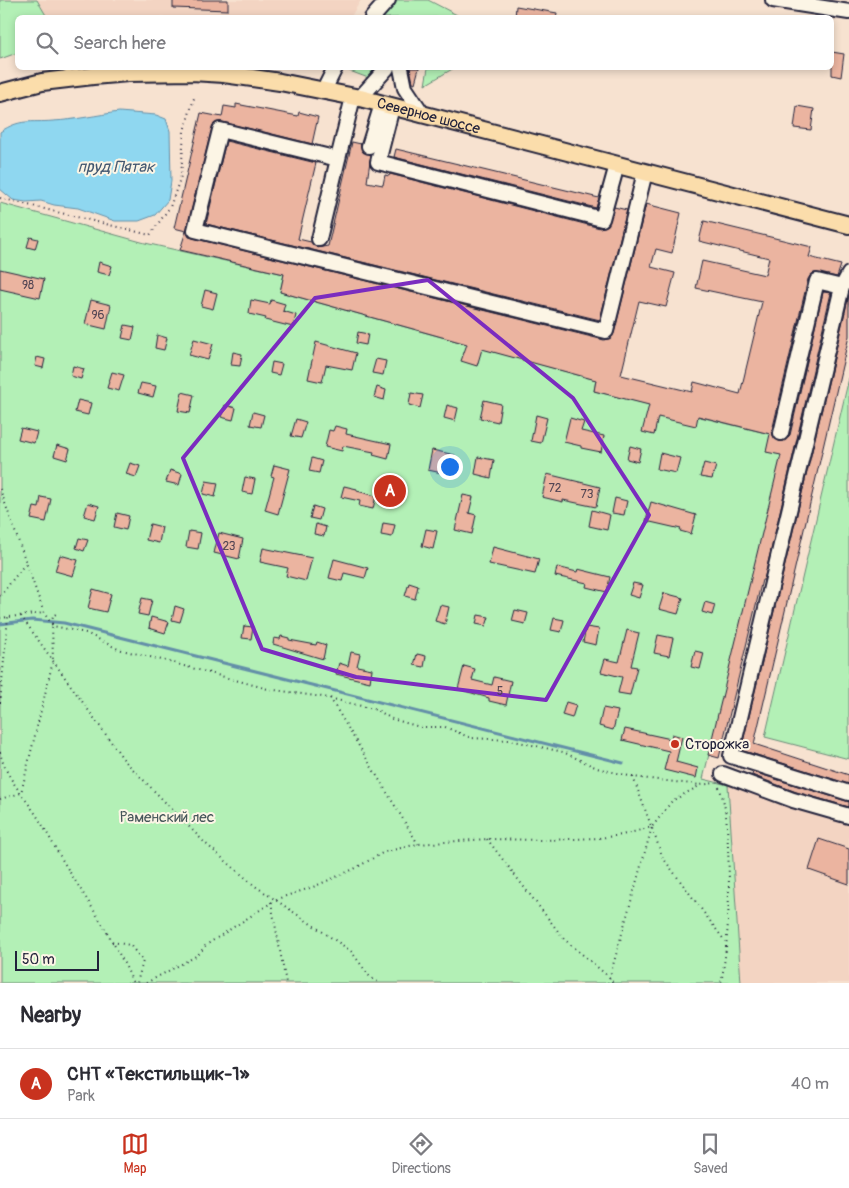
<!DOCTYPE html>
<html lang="en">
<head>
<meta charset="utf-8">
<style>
  :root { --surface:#fff; --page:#f2f2f3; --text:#2b2b33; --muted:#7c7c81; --line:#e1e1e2; --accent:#c8321e }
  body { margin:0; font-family:Pangolin,sans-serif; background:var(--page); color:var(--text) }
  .scale { position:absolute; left:15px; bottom:12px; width:84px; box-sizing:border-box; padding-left:5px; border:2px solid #22223b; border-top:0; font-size:14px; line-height:18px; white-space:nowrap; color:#22223b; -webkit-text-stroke:4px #fcf5e5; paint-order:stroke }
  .you { position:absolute; left:449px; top:466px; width:18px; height:18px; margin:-12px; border:4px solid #fff; border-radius:50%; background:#1a73e8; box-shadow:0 0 0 8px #1a73e833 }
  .badge { display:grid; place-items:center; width:32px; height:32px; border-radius:50%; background:var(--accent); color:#fff; font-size:16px; font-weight:700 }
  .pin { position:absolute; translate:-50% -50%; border:2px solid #fff; box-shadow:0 1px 5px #0006 }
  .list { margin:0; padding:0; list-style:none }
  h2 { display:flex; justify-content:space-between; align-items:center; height:65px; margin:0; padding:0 20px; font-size:21px }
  h2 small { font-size:16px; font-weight:400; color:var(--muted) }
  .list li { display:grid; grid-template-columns:32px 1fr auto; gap:15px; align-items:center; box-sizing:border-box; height:70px; padding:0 20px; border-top:1px solid var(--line) }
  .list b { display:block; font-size:19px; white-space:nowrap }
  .list p { margin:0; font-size:16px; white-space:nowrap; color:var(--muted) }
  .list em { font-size:16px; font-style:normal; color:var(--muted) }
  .icon { flex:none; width:28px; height:28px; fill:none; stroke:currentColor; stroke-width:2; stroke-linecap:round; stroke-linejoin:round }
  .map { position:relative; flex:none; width:849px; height:983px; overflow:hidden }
  .search { position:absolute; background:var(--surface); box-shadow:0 2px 8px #0003; left:15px; right:15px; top:15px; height:55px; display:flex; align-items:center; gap:12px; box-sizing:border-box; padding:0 18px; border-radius:8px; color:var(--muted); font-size:19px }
  .sheet { height:135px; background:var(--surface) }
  nav { display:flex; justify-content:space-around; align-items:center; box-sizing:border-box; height:70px; border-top:1px solid var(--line); background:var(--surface); font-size:14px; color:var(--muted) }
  nav a { display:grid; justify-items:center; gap:2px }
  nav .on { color:var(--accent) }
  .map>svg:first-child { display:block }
  .built { fill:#f3d4c2 }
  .green { fill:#b3f0b6; stroke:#6a8978 }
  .water { fill:#8fd7f0; stroke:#638fa8 }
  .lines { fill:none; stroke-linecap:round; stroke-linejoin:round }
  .stream { stroke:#638fa8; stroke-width:3 }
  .building { fill:#ebb4a0; stroke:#22223b }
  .minor-casing { stroke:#22223b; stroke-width:18 }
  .major-casing { stroke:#22223b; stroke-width:20 }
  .path { stroke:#22223b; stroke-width:2; stroke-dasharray:1 4; stroke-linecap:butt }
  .minor { stroke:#fcf5e5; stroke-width:14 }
  .major { stroke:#fbddab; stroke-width:16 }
  .marked { fill:none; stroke:#7b2cbf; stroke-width:4; stroke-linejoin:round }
  .poi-dot { fill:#c8321e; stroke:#fcf5e5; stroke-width:2 }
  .labels { text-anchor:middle; stroke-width:4; stroke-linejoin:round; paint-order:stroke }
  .number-label { font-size:12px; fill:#544654 }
  .street-label { font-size:15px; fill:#22223b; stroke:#fcf5e5 }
  .poi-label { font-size:15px; fill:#22223b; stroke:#fcf5e5; text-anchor:start }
  .park-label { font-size:15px; fill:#46565a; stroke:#fcf5e5 }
  .water-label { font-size:16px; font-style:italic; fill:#435871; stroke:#fcf5e5 }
</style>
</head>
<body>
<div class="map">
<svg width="849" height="983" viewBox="0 0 849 983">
  <rect width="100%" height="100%" fill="#f7e2d0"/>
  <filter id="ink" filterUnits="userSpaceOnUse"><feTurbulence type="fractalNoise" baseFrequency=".02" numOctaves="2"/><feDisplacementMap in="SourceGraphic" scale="10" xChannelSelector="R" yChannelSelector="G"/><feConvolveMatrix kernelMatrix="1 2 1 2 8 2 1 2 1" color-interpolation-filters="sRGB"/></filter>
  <g filter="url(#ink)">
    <!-- built -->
    <path class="built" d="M37,0H361L350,18L47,17Z
      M730,784L849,823V983H741L728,785Z"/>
    <!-- green -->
    <path class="green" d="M0,0H37L47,17L18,18L17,53L0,59Z
      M395,0H428L457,15V17L383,18Z
      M349,68H375L371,79L347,70Z
      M428,68H454L425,85Z
      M0,203L145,243L284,274L280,292L596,380L594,391L786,438L703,779L728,785L741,983H0Z
      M849,378V759L765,737Z"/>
    <!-- water -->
    <path class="water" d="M119,112L156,115L166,119L170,131L171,181L168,200L155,215L139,221H115L78,208L54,205L41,201L26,202L13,200L0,189V132C21,118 30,123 53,121C75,120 97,115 119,112Z"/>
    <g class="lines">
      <!-- stream -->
      <path class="stream" d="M0,624L32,620L64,623L623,763"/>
    </g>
    <!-- building -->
    <path class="building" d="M173,0H228V10L173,8Z
      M516,6L557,13L556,18H515Z
      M832,52L844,54L841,77L832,75Z
      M410,68H419L415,83L413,82Z
      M236,104L298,116L299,112L318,117L312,144L222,122L214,124L212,128L187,228V233L189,237L604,340L612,337L614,333L646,204L681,213L672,253L656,249L651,267L675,273L666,307L639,301L621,375L692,392L694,382L740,394L762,302L696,288L702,261L765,275L769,258L699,241L704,221L812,247L809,257L841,265L837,277L815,273L811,275L808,279L772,431L773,436L779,441H784L790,435L823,292L831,293L764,580H762L719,758L708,755L781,455L766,452L770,434L698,416L696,426L658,417L654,435L642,432L649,405L594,391L596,380L482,349L477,366L461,361L467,344L280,292L284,274L180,250L186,231L174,228L201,113L222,117L224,106L236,108Z
      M797,106L814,109L811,130L794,128Z
      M226,141L316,163L298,239L311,242L317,248L328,246L352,142L361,144L363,152L371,154L367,182L383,185L385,175L389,176L390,174L600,228L608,225L614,207L627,210L600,320L206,224Z
      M396,149L599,198L596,208L394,157Z
      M30,237L38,239L35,249L27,247Z
      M99,262L112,266L109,275L97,272Z
      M0,269L44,279L40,298L0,289Z
      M205,290L217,293L213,309L201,306Z
      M849,295V336L754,744L849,775V784L741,750Z
      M91,300L111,305L106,329L85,324Z
      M251,300L270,304L271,300L285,304L283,311L296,315L293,327L265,320L266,318L249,314Z
      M125,325L135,327L132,340L122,338Z
      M358,332L368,334L366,345L356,343Z
      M157,335L167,338L164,350L155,348Z
      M194,339L213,344L208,360L189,355Z
      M316,342L356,353L352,370L326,365L322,382L308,379Z
      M233,352L242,354L240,366L231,365Z
      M37,357L45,359L43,368L35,366Z
      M376,359L386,361L383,375L372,373Z
      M272,362L282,364L279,375L270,373Z
      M73,366L84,369L81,379L71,376Z
      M112,372L124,375L119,391L107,388Z
      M141,383L156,386L153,397L138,393Z
      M377,387L386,390L384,400L374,397Z
      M182,392L194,395L190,413L178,411Z
      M411,393L423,395L420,408L409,405Z
      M78,400L91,403L88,415L75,412Z
      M484,400L501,404L498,422L480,418Z
      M225,405L236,408L233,420L221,417Z
      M447,405L458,408L455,421L444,418Z
      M253,412L264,415L261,427L250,425Z
      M536,415L547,418L541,443L531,441Z
      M570,418L584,422L581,431L604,436L601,452L581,448V446L564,442Z
      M296,419L306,422L301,438L291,436Z
      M335,426L347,429L346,434L391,444L388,459L373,455L374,452L343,446L342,451L325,447L329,430L333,431Z
      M21,428L37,432L34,443L18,439Z
      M57,445L70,449L67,460L54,456Z
      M630,446L641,449L638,462L627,459Z
      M432,450L455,455L451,475L428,470Z
      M660,453L680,458L676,473L657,469Z
      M478,457L494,460L491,478L475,474Z
      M312,458L322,461L319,473L309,471Z
      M130,463L140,466L136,477L126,474Z
      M704,463L716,466L712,479L700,477Z
      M274,465L290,469L278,514L265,510L274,477L271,476Z
      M170,470L182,474L179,485L166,482Z
      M547,474L600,487L596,507L563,500V502L542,497Z
      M245,477L255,479L252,494L242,492Z
      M206,481L218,483L215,497L203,494Z
      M344,486L357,489V491L376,496L373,509L359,506L360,501L341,497Z
      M463,495L473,497L469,513L476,515L472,534L455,530Z
      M41,497L51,499L46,522L31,519L34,507L39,508Z
      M615,498L627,501L624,515L612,513Z
      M651,502L696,515L691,534L680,531L681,529L646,521Z
      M88,503L99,506L95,519L84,516Z
      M313,506L322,509L319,520L310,518Z
      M592,510L610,515L607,530L589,526Z
      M117,513L129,516L126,530L114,527Z
      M383,523L395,525L392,537L381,535Z
      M150,524L162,527L159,543L146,540Z
      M316,524L326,527L324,536L314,534Z
      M426,529L437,531L433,549L422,546Z
      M189,531L201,533L198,549L186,547Z
      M219,533L243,539L239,559L214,553Z
      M79,538L88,540L84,551L76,548Z
      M493,547L539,559L535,574L489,564Z
      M263,548L312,558L306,581L286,576L288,568L260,562Z
      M60,555L78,560L73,576L55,571Z
      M334,559L368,568L365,578L344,573L342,581L329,578Z
      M557,567L577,572L578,569L610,577L607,592L586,587L587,583L555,576Z
      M409,583L418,586L415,599L405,596Z
      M633,583L643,585L639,598L629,595Z
      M93,589L111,594L106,612L88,608Z
      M664,593L683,598L678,614L659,609Z
      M142,598L152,600L148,616L138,614Z
      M705,602L715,605L712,615L702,612Z
      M440,605L449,607L445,624L435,621Z
      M175,606L184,609L180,622L172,620Z
      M515,610L528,613L525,624L512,621Z
      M478,615L489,617L486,626L476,624Z
      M151,617L169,622L165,633L149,628Z
      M554,618L564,620L561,632L551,630Z
      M244,626L253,627L251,639L242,638Z
      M586,627L599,629L596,645L583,642Z
      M627,630L639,633L631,666L637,667L630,695L618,693L622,677L601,672L605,659L619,662Z
      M658,635L673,638L669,656L654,653Z
      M281,636L289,638V640L316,645L317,642L326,645L323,659L273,644L274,638L280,639Z
      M695,651L704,653L700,669L691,667Z
      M351,652L360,654L357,666L372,669L370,682L336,674L339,663L348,666Z
      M417,654L426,656L424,667L414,665Z
      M464,666L475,669L472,680L492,685L494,677L511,681L506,705L489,701V698L458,689Z
      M566,702L576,705L572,718L562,715Z
      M603,708L618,711L613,730L599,726Z
      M625,729L671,739L672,734L682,737L676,762L698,768L696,778L664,770L669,751L622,740Z
      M753,772L849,802V807L796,792L752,775Z
      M819,839L849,849V884L809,870Z"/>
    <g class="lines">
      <defs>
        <path id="minor" d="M773,0L849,12
          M372,18L388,0
          M401,68L405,88L423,115
          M324,90L335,68
          M353,97L338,159L220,130L195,230L606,331L645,172
          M360,98L387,68
          M392,107L378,162L602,219L617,165
          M369,146L382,104
          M319,239L338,159
          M849,274L842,287L731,756L849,793
          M781,433L817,281L842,287
          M723,774L793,800L849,816"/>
        <g id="major">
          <path id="s1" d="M0,93L42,82L93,76L128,73L192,72L224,74L280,82L360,98L849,225"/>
        </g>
      </defs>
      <!-- minor casing -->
      <use href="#minor" class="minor-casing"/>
      <!-- major casing -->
      <use href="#major" class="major-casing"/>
      <!-- path -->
      <path class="path" d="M0,198L150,235L170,207L181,176L184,131L195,95
        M0,489L44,613L53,626L86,633L118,649L166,661L268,689L329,698L377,710L392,719L420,727H445L471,738L510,740L563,752L597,768L633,777L700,785L715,783
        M0,596L25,564
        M21,616L124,760L206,844L255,886L351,951L370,977L379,983
        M0,618L44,613
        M330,698L418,844
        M0,703L8,617
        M0,752C5,778 27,799 40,821C48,834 55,848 63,861C87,901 115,940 133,983
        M633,777L663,858L725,941
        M719,787C727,807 727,827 728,848C730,890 729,941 721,983
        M0,799L21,793L53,661L52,622L53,616L56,614
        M487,839L564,939L609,977L613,983
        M271,902L286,983
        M112,942L130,945L143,961L137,983
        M146,983L198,955L206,945L277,899L313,887L354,869L384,852L418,844L487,839L545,840L599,838L622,835L652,827L672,801L699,786
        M608,983L652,827"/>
      <!-- minor -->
      <use href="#minor" class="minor"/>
      <!-- major -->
      <use href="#major" class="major"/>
    </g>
  </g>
  <!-- marked area -->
  <path class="marked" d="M428,280L573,398L649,515L546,700L356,677L262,649L183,458L315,298Z"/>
  <!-- markers -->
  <circle class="poi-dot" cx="675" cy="744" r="5"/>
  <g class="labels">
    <!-- number labels -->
    <g class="number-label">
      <text x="28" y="289">98</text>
      <text x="98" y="319">96</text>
      <text x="555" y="492">72</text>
      <text x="587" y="498">73</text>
      <text x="229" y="550">23</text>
      <text x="500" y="695">5</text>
    </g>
    <!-- street labels -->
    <g class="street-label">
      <text dy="5" stroke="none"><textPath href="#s1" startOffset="435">Северное шоссе</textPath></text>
    </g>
    <!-- poi labels -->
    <g class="poi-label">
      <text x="685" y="749">Сторожка</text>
    </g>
    <!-- park labels -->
    <g class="park-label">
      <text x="167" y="822">Раменский лес</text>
    </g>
    <!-- water labels -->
    <g class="water-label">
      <text x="116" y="172">пруд Пятак</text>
    </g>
  </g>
</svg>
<div class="scale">50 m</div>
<div class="you"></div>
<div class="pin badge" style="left:390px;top:491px">A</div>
<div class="search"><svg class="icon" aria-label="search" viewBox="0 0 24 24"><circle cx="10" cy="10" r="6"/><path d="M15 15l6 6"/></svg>Search here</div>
</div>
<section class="sheet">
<h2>Nearby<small></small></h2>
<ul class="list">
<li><span class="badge">A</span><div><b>СНТ «Текстильщик-1»</b><p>Park</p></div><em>40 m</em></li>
</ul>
</section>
<nav>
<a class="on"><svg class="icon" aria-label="map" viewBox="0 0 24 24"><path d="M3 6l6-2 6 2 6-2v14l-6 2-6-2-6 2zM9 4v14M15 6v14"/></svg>Map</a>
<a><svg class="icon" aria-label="directions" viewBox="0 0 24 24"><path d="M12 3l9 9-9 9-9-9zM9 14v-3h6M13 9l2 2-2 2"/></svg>Directions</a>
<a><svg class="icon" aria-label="saved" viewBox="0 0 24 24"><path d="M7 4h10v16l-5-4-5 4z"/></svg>Saved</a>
</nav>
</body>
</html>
